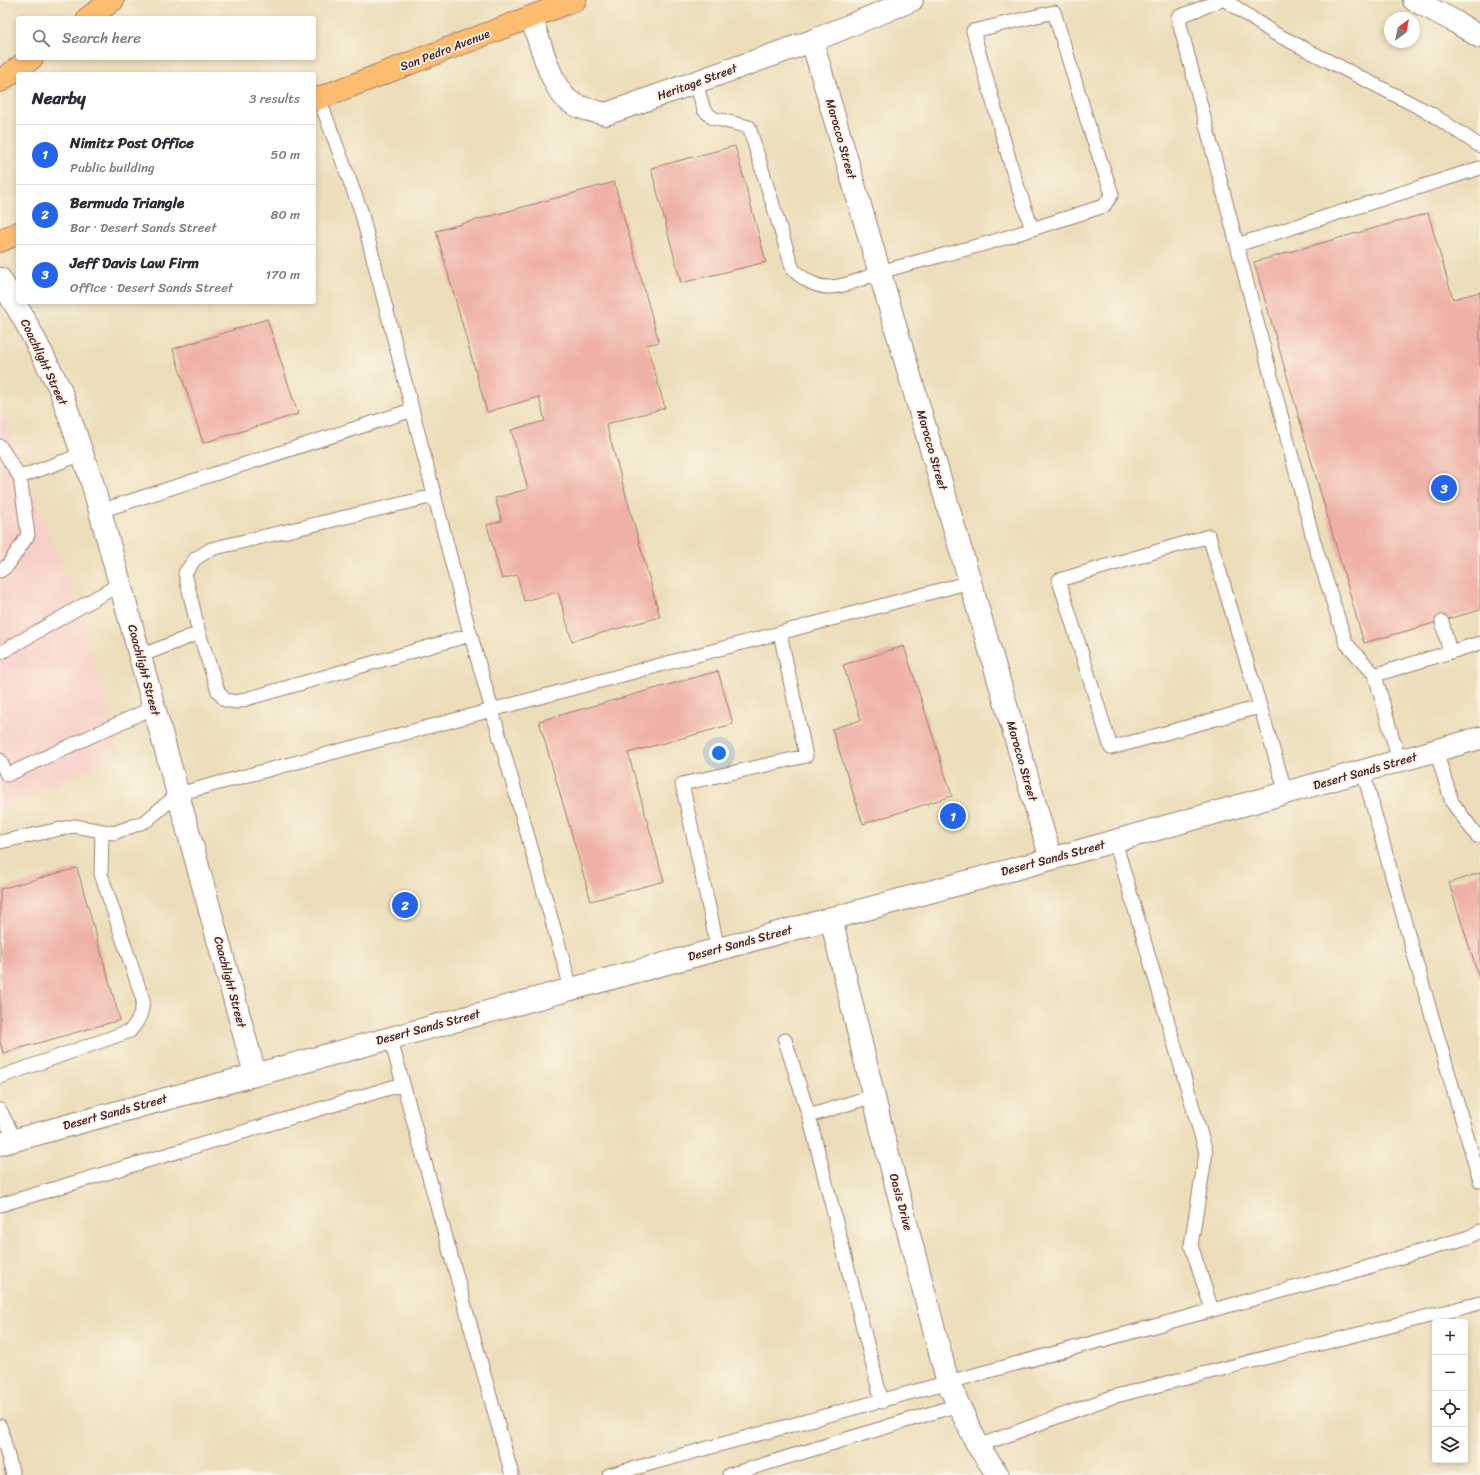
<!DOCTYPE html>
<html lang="en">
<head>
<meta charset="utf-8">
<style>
  :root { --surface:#fff; --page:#f7f7f7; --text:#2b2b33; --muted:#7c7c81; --line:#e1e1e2; --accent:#2563eb }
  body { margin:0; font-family:Sriracha,sans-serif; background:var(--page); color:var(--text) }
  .controls { position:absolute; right:12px; bottom:12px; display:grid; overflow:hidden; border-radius:4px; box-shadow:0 2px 6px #0003 }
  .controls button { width:36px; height:36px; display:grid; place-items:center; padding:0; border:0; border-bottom:1px solid var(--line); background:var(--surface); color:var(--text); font:20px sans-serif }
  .compass { position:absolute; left:1384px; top:12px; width:36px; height:36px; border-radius:50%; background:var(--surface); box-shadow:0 2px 6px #0003; rotate:33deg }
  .you { position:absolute; left:719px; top:753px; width:14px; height:14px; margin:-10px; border:3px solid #fff; border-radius:50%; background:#1a73e8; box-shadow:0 0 0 6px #1a73e833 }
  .badge { display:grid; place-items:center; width:26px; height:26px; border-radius:50%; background:var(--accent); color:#fff; font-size:13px; font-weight:700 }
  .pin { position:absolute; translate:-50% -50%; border:2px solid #fff; box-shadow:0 1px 4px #0006 }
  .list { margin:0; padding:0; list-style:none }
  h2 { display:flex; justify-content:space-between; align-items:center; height:52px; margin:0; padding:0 16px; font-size:17px }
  h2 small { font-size:13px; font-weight:400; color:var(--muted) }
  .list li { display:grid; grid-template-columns:26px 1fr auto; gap:12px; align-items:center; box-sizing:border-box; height:60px; padding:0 16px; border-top:1px solid var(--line) }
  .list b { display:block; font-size:15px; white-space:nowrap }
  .list p { margin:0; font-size:13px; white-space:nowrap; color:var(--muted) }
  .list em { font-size:13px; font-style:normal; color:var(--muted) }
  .icon { flex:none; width:22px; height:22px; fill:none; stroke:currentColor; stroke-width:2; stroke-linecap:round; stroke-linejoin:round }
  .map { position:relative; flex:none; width:1480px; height:1475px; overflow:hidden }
  .search { position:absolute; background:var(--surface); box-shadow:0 2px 6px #0003; left:16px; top:16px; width:300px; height:44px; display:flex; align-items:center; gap:10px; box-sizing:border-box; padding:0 14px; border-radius:4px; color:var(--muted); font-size:15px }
  .panel { position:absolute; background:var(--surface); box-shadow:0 2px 6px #0003; left:16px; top:72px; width:300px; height:232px; border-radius:4px }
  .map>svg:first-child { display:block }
  .built { fill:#f7d0c9 }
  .building { fill:#efb1a7 }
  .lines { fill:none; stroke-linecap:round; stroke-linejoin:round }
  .service-casing { stroke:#9b7e72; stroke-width:15 }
  .minor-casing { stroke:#9b7e72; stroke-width:24 }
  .primary-casing { stroke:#9b7e72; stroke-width:24 }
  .service { stroke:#fff; stroke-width:13 }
  .minor { stroke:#fff; stroke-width:22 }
  .primary { stroke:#fcbd6f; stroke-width:22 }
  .labels { text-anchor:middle; stroke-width:3.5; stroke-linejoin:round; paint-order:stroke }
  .street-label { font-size:12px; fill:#4a1f2b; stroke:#fcf5e5 }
</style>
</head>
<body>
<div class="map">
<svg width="1480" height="1475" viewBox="0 0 1480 1475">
  <rect width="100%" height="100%" fill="#fcf5e5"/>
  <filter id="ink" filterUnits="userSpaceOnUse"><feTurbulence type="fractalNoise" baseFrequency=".025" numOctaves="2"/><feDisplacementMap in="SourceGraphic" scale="8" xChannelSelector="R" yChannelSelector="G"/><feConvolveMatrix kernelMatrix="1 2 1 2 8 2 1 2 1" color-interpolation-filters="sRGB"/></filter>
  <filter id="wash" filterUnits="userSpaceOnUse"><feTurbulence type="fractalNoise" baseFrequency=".012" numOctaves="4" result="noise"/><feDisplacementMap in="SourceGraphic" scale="16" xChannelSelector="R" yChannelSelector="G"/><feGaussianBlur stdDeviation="0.9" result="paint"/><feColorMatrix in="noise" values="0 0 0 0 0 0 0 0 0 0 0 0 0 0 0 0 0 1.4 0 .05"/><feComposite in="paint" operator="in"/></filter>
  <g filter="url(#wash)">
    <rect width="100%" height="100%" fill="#ecdeba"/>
    <!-- built -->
    <path class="built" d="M0,406L83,621L119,755L0,811Z"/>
    <g id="blocks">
      <!-- building -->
      <path class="building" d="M735,146L766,262L681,283L651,168Z
        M614,182L659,342L647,345L665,408L606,424L660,617L572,641L558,592L524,601L517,575L502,579L487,525L502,521L495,498L528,489L511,430L545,421L539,397L487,412L436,231Z
        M1428,213L1453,299L1480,292V610L1364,643L1254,262Z
        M267,319L298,414L203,443L173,349Z
        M904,646L952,796L863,824L832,729L861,720L843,665Z
        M718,671L733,724L628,753L664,881L591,901L539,721Z
        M77,868L120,1020L3,1053L0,1042V889Z
        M1480,873V981L1449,883Z"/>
    </g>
  </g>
  <g filter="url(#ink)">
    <use href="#blocks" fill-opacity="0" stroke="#9b7e72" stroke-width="1"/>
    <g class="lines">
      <defs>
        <path id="service" d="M1222,0L1178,17L1314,542L1346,643L1375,675
          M1225,0L1272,32L1430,113L1480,146
          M696,83L704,110L713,118L749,127L793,270C803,278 814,287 828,287C846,287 863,278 880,272C931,257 982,247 1032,229L1012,169L973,31L1054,12L1090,130L1112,194L1104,206L1032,229
          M319,98L361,211L467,622L571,988
          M1237,245L1480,168
          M0,446L20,477
          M100,511L412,410
          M0,571L8,565L28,535L20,477L83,454
          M1442,622L1450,652
          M199,633L218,691L225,700L236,702L470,635
          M0,653L120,584
          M140,656L199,633L185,573L195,559L211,549L434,496
          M1259,707L1111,748L1059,580L1209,536L1286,793
          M1436,751L1452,802L1477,836L1480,835
          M0,760L7,775L154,707
          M1399,761L1375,675L1480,643
          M1363,771L1412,948L1480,1181
          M1115,841L1206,1152L1191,1245L1212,1310
          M0,842L74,826L114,833L146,821L178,794L970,582
          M718,949L682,784L806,756L780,633
          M390,1037L512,1475
          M785,1040L809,1116
          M0,1077L130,1031C139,1020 142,1014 143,1000L101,874L102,831
          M873,1096L809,1116L882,1402
          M0,1110L15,1140
          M0,1205L403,1084
          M0,1426L13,1475
          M978,1446L1112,1397L1480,1303
          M609,1475L1348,1273L1469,1237L1480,1231
          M729,1475L958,1405"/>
        <path id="minor" d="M1414,0L1454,21L1480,37
          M531,17C539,38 551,88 569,101C580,109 593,111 606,114L812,41L912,0
          M812,41L1051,859
          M0,279L24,319L60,389L92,482L255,1074
          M831,918L883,1135L948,1383L978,1446L998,1475
          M0,1144L1051,859L1480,738"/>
        <path id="primary" d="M88,18L113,0
          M0,81L32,58
          M314,100L575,0
          M0,241L18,233"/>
      </defs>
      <!-- service casing -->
      <use href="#service" class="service-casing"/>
      <!-- minor casing -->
      <use href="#minor" class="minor-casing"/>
      <!-- primary casing -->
      <use href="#primary" class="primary-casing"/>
      <!-- service -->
      <use href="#service" class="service"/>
      <!-- minor -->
      <use href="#minor" class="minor"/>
      <!-- primary -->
      <use href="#primary" class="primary"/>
    </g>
  </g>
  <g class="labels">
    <!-- street labels -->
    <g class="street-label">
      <text transform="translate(445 50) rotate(-21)" y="4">San Pedro Avenue</text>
      <text transform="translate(697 82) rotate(-20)" y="4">Heritage Street</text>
      <text transform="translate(841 139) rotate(74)" y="4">Morocco Street</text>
      <text transform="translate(44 362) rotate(65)" y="4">Coachlight Street</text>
      <text transform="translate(932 450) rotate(74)" y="4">Morocco Street</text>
      <text transform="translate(144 670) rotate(75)" y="4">Coachlight Street</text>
      <text transform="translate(1022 761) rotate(74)" y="4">Morocco Street</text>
      <text transform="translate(1365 771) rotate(-16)" y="4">Desert Sands Street</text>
      <text transform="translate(1053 858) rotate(-15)" y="4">Desert Sands Street</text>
      <text transform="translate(740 943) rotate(-15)" y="4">Desert Sands Street</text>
      <text transform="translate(230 982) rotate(75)" y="4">Coachlight Street</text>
      <text transform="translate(428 1027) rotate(-15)" y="4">Desert Sands Street</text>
      <text transform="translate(115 1112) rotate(-15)" y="4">Desert Sands Street</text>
      <text transform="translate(901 1202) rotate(75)" y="4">Oasis Drive</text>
    </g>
  </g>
</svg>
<div class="controls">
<button>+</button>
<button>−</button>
<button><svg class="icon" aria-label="locate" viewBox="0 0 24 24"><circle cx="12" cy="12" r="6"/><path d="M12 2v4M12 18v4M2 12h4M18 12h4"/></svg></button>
<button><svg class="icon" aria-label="layers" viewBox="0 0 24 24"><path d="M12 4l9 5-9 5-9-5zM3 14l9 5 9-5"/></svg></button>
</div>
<svg class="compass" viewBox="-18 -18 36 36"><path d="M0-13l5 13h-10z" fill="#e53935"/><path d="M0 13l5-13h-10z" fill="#7c7c81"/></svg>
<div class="you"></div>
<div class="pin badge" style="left:953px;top:816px">1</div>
<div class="pin badge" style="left:405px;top:905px">2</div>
<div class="pin badge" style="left:1444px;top:488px">3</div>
<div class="search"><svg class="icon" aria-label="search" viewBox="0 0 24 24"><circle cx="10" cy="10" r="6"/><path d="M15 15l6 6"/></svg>Search here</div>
<section class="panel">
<h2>Nearby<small>3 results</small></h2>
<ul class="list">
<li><span class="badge">1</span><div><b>Nimitz Post Office</b><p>Public building</p></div><em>50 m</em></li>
<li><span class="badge">2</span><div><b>Bermuda Triangle</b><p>Bar · Desert Sands Street</p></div><em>80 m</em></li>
<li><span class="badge">3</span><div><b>Jeff Davis Law Firm</b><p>Office · Desert Sands Street</p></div><em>170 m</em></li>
</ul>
</section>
</div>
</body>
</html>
